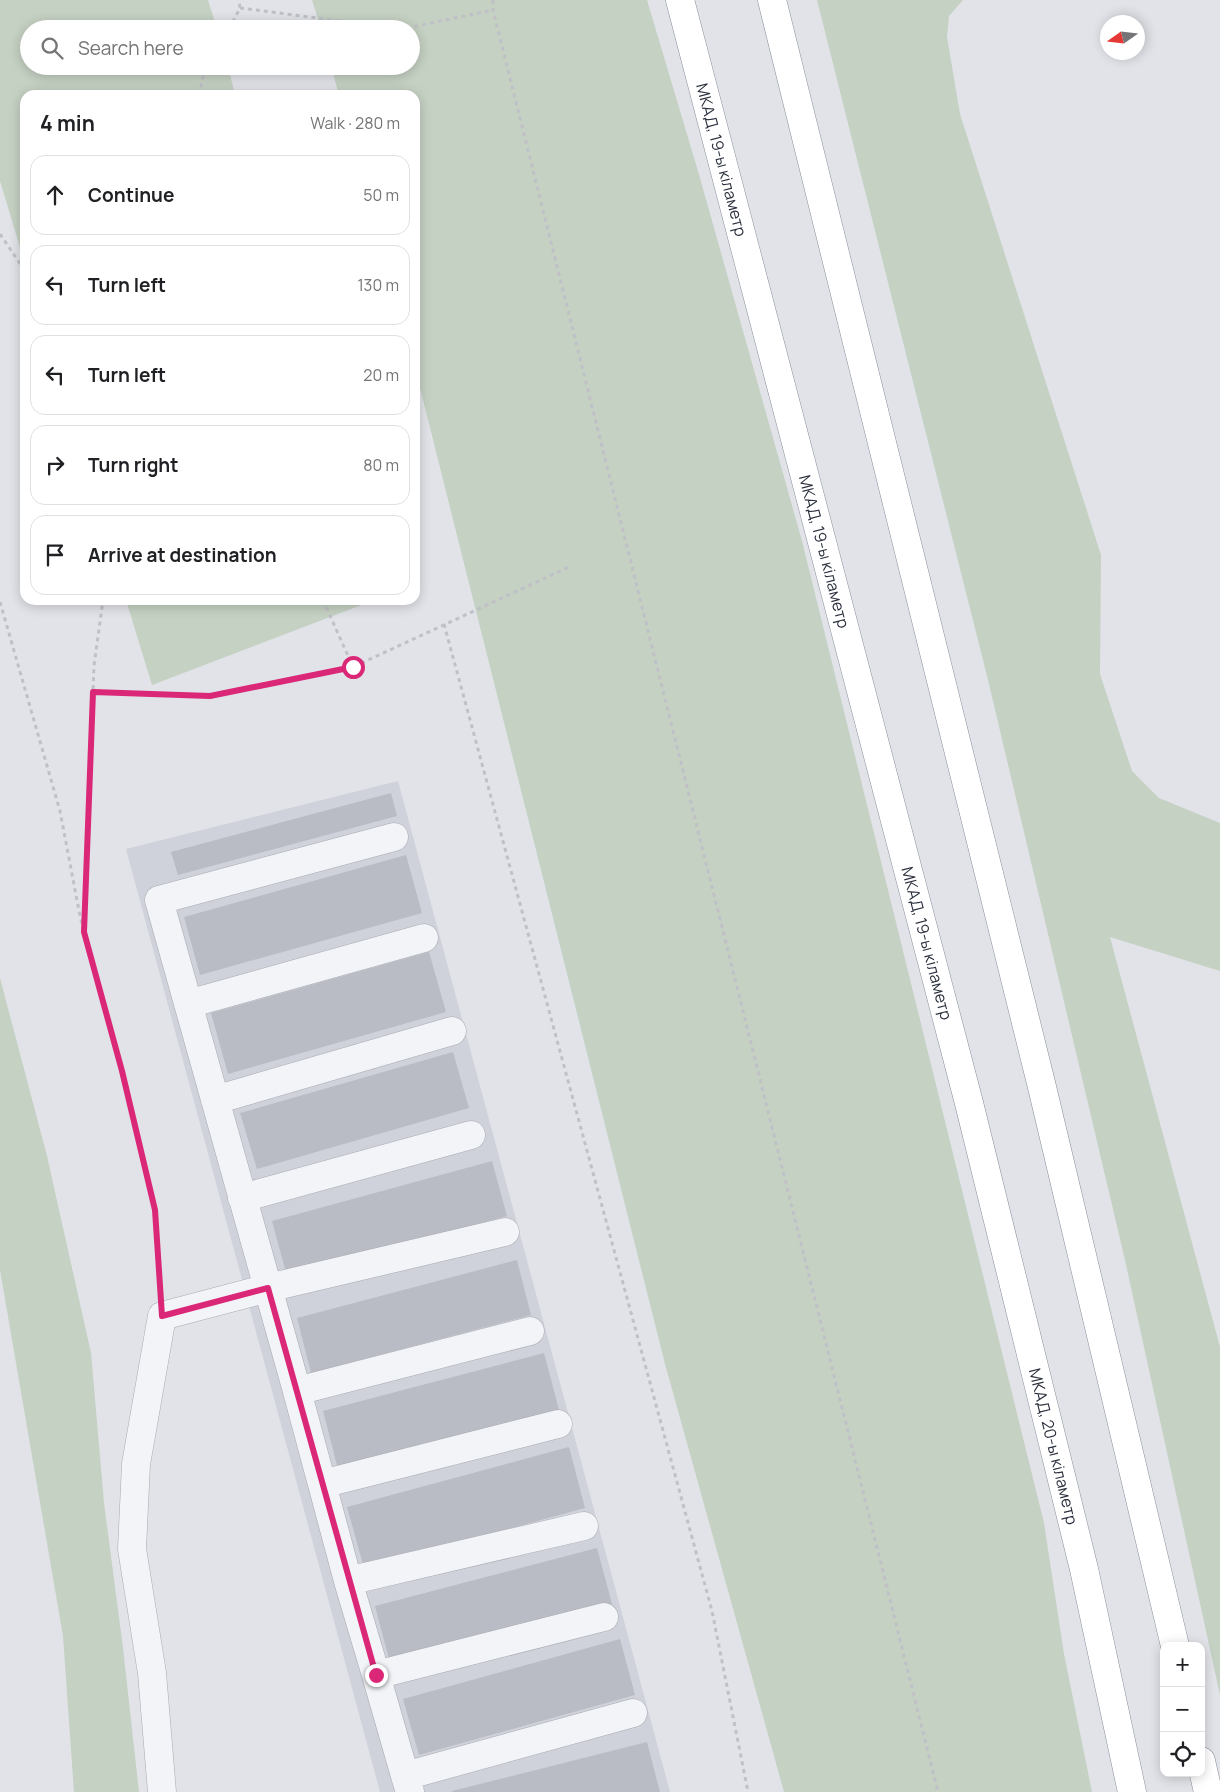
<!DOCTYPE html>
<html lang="en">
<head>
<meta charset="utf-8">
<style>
  :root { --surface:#fff; --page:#f2f2f2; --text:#202124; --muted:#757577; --line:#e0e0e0 }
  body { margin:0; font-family:Manrope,sans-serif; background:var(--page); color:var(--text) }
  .controls { position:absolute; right:15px; bottom:15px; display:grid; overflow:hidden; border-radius:10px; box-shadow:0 2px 12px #0003 }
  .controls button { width:45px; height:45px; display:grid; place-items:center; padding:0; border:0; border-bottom:1px solid var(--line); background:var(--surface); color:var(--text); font:25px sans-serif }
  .compass { position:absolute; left:1100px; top:15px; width:45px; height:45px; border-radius:50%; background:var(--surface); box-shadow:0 2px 12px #0003; rotate:256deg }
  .stop { position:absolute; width:15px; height:15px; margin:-11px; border:4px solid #db2777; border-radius:50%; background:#fff }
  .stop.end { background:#db2777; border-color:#fff; box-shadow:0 1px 5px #0008 }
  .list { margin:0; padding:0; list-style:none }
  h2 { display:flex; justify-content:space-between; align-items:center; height:65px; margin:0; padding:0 20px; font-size:21px }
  h2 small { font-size:16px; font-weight:400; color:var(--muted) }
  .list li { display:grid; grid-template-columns:32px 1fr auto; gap:15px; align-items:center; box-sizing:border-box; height:80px; margin:0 10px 10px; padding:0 10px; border:1px solid var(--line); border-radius:15px }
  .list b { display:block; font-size:19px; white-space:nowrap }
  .list em { font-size:16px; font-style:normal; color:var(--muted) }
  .icon { flex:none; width:28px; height:28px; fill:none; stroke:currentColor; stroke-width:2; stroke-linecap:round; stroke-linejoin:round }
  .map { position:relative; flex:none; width:1220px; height:1792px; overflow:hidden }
  .search { position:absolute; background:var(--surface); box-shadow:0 2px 12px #0003; left:20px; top:20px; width:400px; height:55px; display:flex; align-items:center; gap:12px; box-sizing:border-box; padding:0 18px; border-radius:28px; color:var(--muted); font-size:19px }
  .panel { position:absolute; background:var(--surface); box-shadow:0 2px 12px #0003; left:20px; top:90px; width:400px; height:515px; border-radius:15px }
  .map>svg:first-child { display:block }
  .built { fill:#cfd2da }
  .green { fill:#c5d1c3 }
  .building { fill:#b9bcc4 }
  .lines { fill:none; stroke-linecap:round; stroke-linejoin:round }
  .minor-casing { stroke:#a7aab2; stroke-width:29 }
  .highway-casing { stroke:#8a8f9d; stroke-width:29 }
  .path { stroke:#bfc1c7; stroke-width:3; stroke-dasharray:4 4; stroke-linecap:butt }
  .minor { stroke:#f3f4f7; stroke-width:28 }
  .highway { stroke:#fff; stroke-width:28 }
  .route { stroke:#db2777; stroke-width:6 }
  .labels { text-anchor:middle; stroke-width:4; stroke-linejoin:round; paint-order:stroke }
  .street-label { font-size:16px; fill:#2b303e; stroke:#f0f2f6 }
</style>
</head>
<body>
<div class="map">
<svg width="1220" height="1792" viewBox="0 0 1220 1792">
  <rect width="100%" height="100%" fill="#e1e3e8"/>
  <!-- built -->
  <path class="built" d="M398,781L670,1792H380L126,849Z"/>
  <!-- green -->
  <path class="green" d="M0,0H208L217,29H29V66H228L235,95H25V264L0,181Z
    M312,0H647L700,178L802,541L1044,1523L1064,1654L1092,1792H784L665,1364L415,368V95H339L331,66H411V29H321Z
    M817,0H963L949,16L947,37L960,114L1101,555L1100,674L1132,771L1159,798L1220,823V971L1110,937L1220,1347V1695L1125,1260L989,684Z
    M126,600H372V601L152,685Z
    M0,978L47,1156L91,1353L104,1503L123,1648L139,1792H74L63,1636L0,1270Z"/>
  <!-- building -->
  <path class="building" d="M391,793L397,816L178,875L171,852Z
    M406,855L422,913L200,975L184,917Z
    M429,952L446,1012L228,1074L211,1013Z
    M453,1052L469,1108L257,1169L240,1113Z
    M492,1161L507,1216L287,1276L272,1221Z
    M517,1260L531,1315L311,1373L297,1318Z
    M544,1353L559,1410L338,1469L323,1411Z
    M569,1447L585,1508L364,1568L347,1507Z
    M597,1548L612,1604L390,1663L375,1606Z
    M620,1639L635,1695L419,1755L403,1699Z
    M647,1742L660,1792H452V1791Z"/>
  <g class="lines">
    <defs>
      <path id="minor" d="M188,1004L424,938
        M215,1100L452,1031
        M242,1198L471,1135
        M505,1232L268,1288L297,1391L530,1331
        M297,1391L322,1484L558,1424
        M322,1484L348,1581
        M376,1675L348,1581L584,1526
        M405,1776L376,1675L604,1617
        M162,1792L152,1673L132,1549L136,1464L162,1316L268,1288L159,900L394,837
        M410,1792L405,1776L633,1713"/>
      <g id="highway">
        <path id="s1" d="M680,0L969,1103L1084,1569L1132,1792"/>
        <path d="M772,0L1042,1087L1175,1646"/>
        <path d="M1201,1761L1208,1792"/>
      </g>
    </defs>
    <!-- minor casing -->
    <use href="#minor" class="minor-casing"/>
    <!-- highway casing -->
    <use href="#highway" class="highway-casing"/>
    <!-- path -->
    <path class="path" d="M493,0V10L938,1792
      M240,8L403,29L493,10
      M229,29L240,8L239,0
      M199,95L203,77L209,66
      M0,234L25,271
      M323,600L353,667
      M0,602L60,811L80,916L122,1071L155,1210L160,1283
      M444,624L712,1611L748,1792
      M93,692L210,696L353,667L569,567
      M84,929L94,666L103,600"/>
    <!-- minor -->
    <use href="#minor" class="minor"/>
    <!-- highway -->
    <use href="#highway" class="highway"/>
  </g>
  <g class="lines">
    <!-- route -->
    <path class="route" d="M353,667L210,696L93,692L84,932L122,1071L155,1210L162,1316L268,1288L376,1675"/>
  </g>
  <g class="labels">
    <!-- street labels -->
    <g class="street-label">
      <text dy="6" stroke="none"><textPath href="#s1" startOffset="165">МКАД, 19-ы кіламетр</textPath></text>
      <text dy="6" stroke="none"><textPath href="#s1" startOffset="570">МКАД, 19-ы кіламетр</textPath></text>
      <text dy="6" stroke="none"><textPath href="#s1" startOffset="975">МКАД, 19-ы кіламетр</textPath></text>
      <text dy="6" stroke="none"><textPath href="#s1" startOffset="1494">МКАД, 20-ы кіламетр</textPath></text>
    </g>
  </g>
</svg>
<div class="controls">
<button>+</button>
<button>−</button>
<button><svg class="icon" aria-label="locate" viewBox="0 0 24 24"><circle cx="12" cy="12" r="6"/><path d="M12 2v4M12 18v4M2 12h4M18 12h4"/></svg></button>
</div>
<svg class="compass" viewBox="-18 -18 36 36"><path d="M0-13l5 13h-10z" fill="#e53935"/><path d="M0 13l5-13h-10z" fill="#757577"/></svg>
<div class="stop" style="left:353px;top:667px"></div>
<div class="stop end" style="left:376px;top:1675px"></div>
<div class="search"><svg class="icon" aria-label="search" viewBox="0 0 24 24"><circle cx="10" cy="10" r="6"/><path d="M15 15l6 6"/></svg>Search here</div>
<section class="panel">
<h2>4 min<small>Walk · 280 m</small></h2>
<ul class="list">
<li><svg class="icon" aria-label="ahead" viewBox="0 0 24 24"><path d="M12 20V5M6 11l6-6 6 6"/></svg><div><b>Continue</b></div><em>50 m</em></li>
<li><svg class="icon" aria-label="left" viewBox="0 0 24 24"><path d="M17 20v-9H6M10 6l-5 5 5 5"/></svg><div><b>Turn left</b></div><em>130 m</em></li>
<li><svg class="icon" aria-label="left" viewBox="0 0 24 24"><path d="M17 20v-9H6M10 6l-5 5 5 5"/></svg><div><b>Turn left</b></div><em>20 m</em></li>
<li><svg class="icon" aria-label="right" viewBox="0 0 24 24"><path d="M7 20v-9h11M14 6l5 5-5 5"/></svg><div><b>Turn right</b></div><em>80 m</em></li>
<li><svg class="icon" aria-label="arrive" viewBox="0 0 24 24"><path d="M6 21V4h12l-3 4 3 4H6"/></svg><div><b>Arrive at destination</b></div></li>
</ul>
</section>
</div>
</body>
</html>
